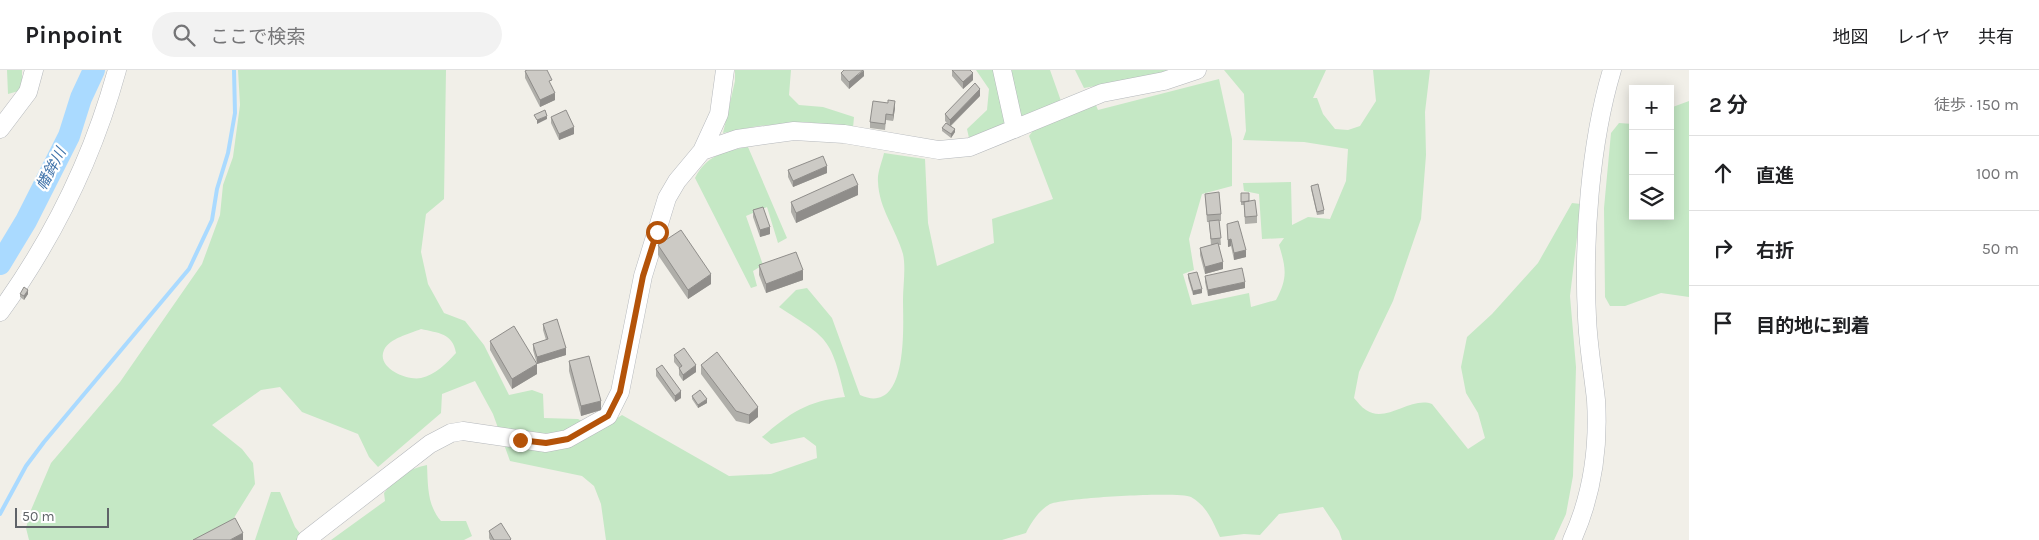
<!DOCTYPE html>
<html lang="ja">
<head>
<meta charset="utf-8">
<style>
  :root { --surface:#fff; --page:#f2f2f2; --text:#202124; --muted:#757577; --line:#e0e0e0 }
  body { margin:0; font-family:Karla,"Noto Sans JP",sans-serif; background:var(--page); color:var(--text) }
  .controls { position:absolute; right:15px; top:15px; display:grid; overflow:hidden; border-radius:0px; box-shadow:0 2px 12px #0003 }
  .controls button { width:45px; height:45px; display:grid; place-items:center; padding:0; border:0; border-bottom:1px solid var(--line); background:var(--surface); color:var(--text); font:25px sans-serif }
  .scale { position:absolute; left:15px; bottom:12px; width:94px; box-sizing:border-box; padding-left:5px; border:2px solid #5f6368; border-top:0; font-size:14px; line-height:18px; white-space:nowrap; color:#5f6368; -webkit-text-stroke:4px #fff; paint-order:stroke }
  .stop { position:absolute; width:15px; height:15px; margin:-11px; border:4px solid #b45309; border-radius:50%; background:#fff }
  .stop.end { background:#b45309; border-color:#fff; box-shadow:0 1px 5px #0008 }
  .list { margin:0; padding:0; list-style:none }
  h2 { display:flex; justify-content:space-between; align-items:center; height:65px; margin:0; padding:0 20px; font-size:21px }
  h2 small { font-size:16px; font-weight:400; color:var(--muted) }
  .list li { display:grid; grid-template-columns:32px 1fr auto; gap:15px; align-items:center; box-sizing:border-box; height:75px; padding:0 20px; border-top:1px solid var(--line) }
  .list b { display:block; font-size:19px; white-space:nowrap }
  .list em { font-size:16px; font-style:normal; color:var(--muted) }
  .icon { flex:none; width:28px; height:28px; fill:none; stroke:currentColor; stroke-width:2; stroke-linecap:round; stroke-linejoin:round }
  .map { position:relative; flex:none; width:1689px; height:470px; overflow:hidden }
  header { display:flex; align-items:center; gap:30px; box-sizing:border-box; height:70px; padding:0 25px; background:var(--surface); border-bottom:1px solid var(--line) }
  header strong { font-size:24px }
  nav { display:flex; gap:28px; margin-inline-start:auto; font-size:18px }
  .search { width:350px; height:45px; background:var(--page); display:flex; align-items:center; gap:12px; box-sizing:border-box; padding:0 18px; border-radius:28px; color:var(--muted); font-size:19px }
  main { display:flex }
  aside { flex:1; background:var(--surface) }
  .map>svg:first-child { display:block }
  .green { fill:#c5e8c5; fill-rule:evenodd }
  .lines { fill:none; stroke-linecap:round; stroke-linejoin:round }
  .stream { stroke:#aadaff; stroke-width:4 }
  .river { stroke:#aadaff; stroke-width:22 }
  .minor-casing { stroke:#b5b8bc; stroke-width:19 }
  .minor { stroke:#fff; stroke-width:18 }
  .wall { fill:#afaea9 }
  .shaded-wall { fill:#8f8d8a }
  .building { fill:#cccac5; stroke:#8f8d8a }
  .route { stroke:#b45309; stroke-width:6 }
  .labels { text-anchor:middle; stroke-width:4.5; stroke-linejoin:round; paint-order:stroke }
  .water-label { font-size:15px; font-style:italic; fill:#4174aa; stroke:#fff }
</style>
</head>
<body>
<header>
<strong>Pinpoint</strong>
<div class="search"><svg class="icon" aria-label="search" viewBox="0 0 24 24"><circle cx="10" cy="10" r="6"/><path d="M15 15l6 6"/></svg>ここで検索</div>
<nav><a>地図</a><a>レイヤ</a><a>共有</a></nav>
</header>
<main>
<div class="map">
<svg width="1689" height="470" viewBox="0 0 1689 470">
  <rect width="100%" height="100%" fill="#f1efe8"/>
  <!-- green -->
  <path class="green" d="M7,0H22V20L8,24Z
    M238,0H446L444,129L426,144L421,182L428,214L444,243L465,251L484,275L509,325L532,320L543,324L544,348L578,349L598,360L622,345L729,406L771,404L817,388L816,376L804,367L771,374L762,367C790,343 807,331 845,327C831,268 829,269 779,237L796,220L807,218L832,248L860,325C909,347 903,256 903,230C903,216 906,198 903,184C896,159 879,139 878,112C877,103 882,92 884,83L925,89L928,153L937,196L994,173L992,149L1053,129L1029,66L1038,54L1095,33L1098,40L1219,9L1232,69V116L1202,124L1189,169L1194,200L1183,204L1192,235L1249,223L1251,237L1276,230C1288,208 1286,198 1279,175L1284,168L1262,169L1259,124L1244,121L1243,113L1291,112L1292,155L1308,147L1330,149L1346,111L1348,79L1304,72L1243,70L1246,61L1244,24L1224,0H1326L1313,28H1317L1323,44L1335,59L1348,60L1360,56L1376,31L1373,0H1430L1425,42L1426,85L1421,149L1393,231L1359,302L1354,328C1358,332 1361,337 1366,340C1386,354 1411,326 1432,334L1468,379L1485,368L1478,343L1466,323L1461,297L1467,267L1492,244L1538,193L1572,133L1581,134L1570,226L1576,297L1573,406L1566,444L1554,470H1342L1339,461L1323,437L1279,444L1260,465L1244,464L1220,467C1213,452 1207,436 1191,427C1179,421 1063,428 1050,434C1039,440 1031,453 1026,463L1002,470H606L601,434L594,416L582,406L510,391L493,344L475,311L442,324L441,343L378,397L369,387L358,364L302,342L280,317L261,320L212,355L242,379L253,393L255,414L232,451L194,470H29L26,458L31,440L51,393L120,312L202,194L220,145L223,115L233,87L240,35ZM421,259C438,263 453,263 456,283C447,293 435,305 421,308C407,311 376,298 384,280C390,268 409,264 421,259Z
    M735,0H791L789,25L799,35L823,37L854,47L853,58L806,52L758,56L723,63L735,11Z
    M976,0H1050L1061,31L969,68L967,59L987,40L989,19Z
    M1075,0H1167L1162,4L1084,18Z
    M1689,31V227L1661,223L1625,236H1610L1605,227L1604,138L1611,63L1619,53L1633,54V146H1670V38Z
    M748,77L787,168L778,173L767,137L746,146L763,195L753,201L757,216L751,218L695,108C706,86 724,81 748,77Z
    M427,395C428,415 427,435 441,451H466L472,466L464,470H331L385,431L384,423C396,408 407,399 427,395Z
    M271,422H280L295,457L305,470H255Z"/>
  <g class="lines">
    <!-- stream -->
    <path class="stream" d="M0,444L26,396L44,372L189,199L212,150L217,119L228,83L235,43L234,0"/>
    <!-- river -->
    <path class="river" d="M0,194L26,151L69,66L81,28L94,0"/>
    <defs>
      <path id="minor" d="M1002,0L1015,59
        M0,59L28,22L34,0
        M702,81L719,44L725,0
        M0,242C52,170 93,87 117,0
        M306,470L430,374L451,363L463,361L546,373L567,369L608,346L620,322L643,206L667,128L677,111L702,81L737,69L794,61L844,64L939,80L970,77L1102,23L1164,11L1197,0
        M1572,470C1592,426 1599,378 1596,330C1593,302 1588,275 1587,247C1583,171 1590,73 1612,0"/>
    </defs>
    <!-- minor casing -->
    <use href="#minor" class="minor-casing"/>
    <!-- minor -->
    <use href="#minor" class="minor"/>
  </g>
  <!-- wall -->
  <path class="wall" d="M952,0L973,10L963,19L952,6Z
    M525,1L552,16L555,30L540,37L525,8Z
    M841,3L864,6L849,19L841,10Z
    M980,26L951,56L955,62L951,68L942,61V58L947,53L945,51V44Z
    M895,38L893,51L886,50L885,60L870,58V52Z
    M551,47L574,64L559,70L551,53Z
    M788,100L827,103L793,117L788,107Z
    M1311,116L1324,140V144L1317,145L1311,119Z
    M1241,123L1249,131L1257,146V153L1245,154L1244,135H1241Z
    M1205,124L1221,144V151H1219L1221,175H1219L1223,199L1205,204L1200,185V178L1211,175L1209,152H1207Z
    M858,125L796,153L791,142V132Z
    M753,140L770,164L760,167L753,147Z
    M1227,154L1246,187L1234,190L1231,176L1228,177Z
    M658,175L711,214L688,229L658,185Z
    M759,195L803,210L766,223L759,205Z
    M1188,204L1202,223L1193,225L1188,208Z
    M1205,206L1245,218L1208,226L1205,212Z
    M20,224H28L24,230L20,227Z
    M543,254L566,285L537,294L533,280V274L546,270L543,260Z
    M490,271L537,304L512,319L490,280Z
    M674,285L696,302L683,311L679,305V298L674,292Z
    M569,291L601,340L581,346L569,301Z
    M701,295L758,347L749,354L736,351L701,304Z
    M656,299L681,328L675,332L656,306Z
    M692,326L707,333L698,338L692,329Z
    M489,461L511,470H490L489,468Z"/>
  <!-- shaded-wall -->
  <path class="shaded-wall" d="M864,0V6L849,19V12Z
    M973,3V10L963,19V12Z
    M980,19V26L950,56V50Z
    M555,23V30L540,37V30Z
    M895,31V38L893,51V45Z
    M547,46V49L537,54V50Z
    M574,57V64L559,70V64Z
    M955,59V62L951,68V64Z
    M827,96V103L793,117V111Z
    M858,115V125L796,153V143Z
    M770,157V164L760,167V160Z
    M1231,169V176L1228,177V170Z
    M1246,180V187L1234,190V183Z
    M1223,192V199L1205,204V197Z
    M803,200V210L766,223V214Z
    M711,204V214L688,229V220Z
    M1245,212V218L1208,226V220Z
    M1202,219V223L1193,225V221Z
    M28,220V224L24,230V226Z
    M566,278V285L537,294V287Z
    M537,294V304L512,319V309Z
    M696,295V302L683,311V305Z
    M681,321V328L675,332V326Z
    M707,329V333L698,338V335Z
    M601,331V340L581,346V336Z
    M758,337V347L749,354V345Z
    M243,463V470H230Z"/>
  <!-- building -->
  <path class="building" d="M527,0H547L552,10L549,11L555,23L540,30L525,1Z
    M844,0H863L849,12L841,3Z
    M952,0H970L973,3L963,12Z
    M975,13L980,19L950,50L945,44Z
    M888,30L895,31L893,45L886,44L885,54L870,52L873,31L888,33Z
    M545,40L547,46L537,50L534,45Z
    M566,40L574,57L559,64L551,47Z
    M946,53L955,59L951,64L942,58Z
    M823,86L827,96L793,111L788,100Z
    M853,104L858,115L796,143L791,132Z
    M1318,114L1324,140L1317,142L1311,116Z
    M1219,122L1221,144L1207,145L1205,124Z
    M1241,123H1249V131L1241,132Z
    M1255,130L1257,146L1245,147L1244,132Z
    M763,137L770,157L760,160L753,140Z
    M1219,150L1221,168L1211,169L1209,151Z
    M1238,151L1246,180L1234,183L1231,169L1228,170L1227,154Z
    M681,160L711,204L688,220L658,175Z
    M1218,173L1223,192L1205,197L1200,178Z
    M796,182L803,200L766,214L759,195Z
    M1242,198L1245,212L1208,220L1205,206Z
    M1197,202L1202,219L1193,221L1188,204Z
    M24,217L28,220L24,226L20,224Z
    M557,249L566,278L537,287L533,274L548,269L543,254Z
    M514,256L537,294L512,309L490,271Z
    M684,278L696,295L683,305L679,298L682,296L674,285Z
    M717,282L758,337L749,345L736,341L701,295Z
    M589,286L601,331L581,336L569,291Z
    M662,295L681,321L675,326L656,299Z
    M700,320L707,329L698,335L692,326Z
    M235,448L243,463L230,470H193Z
    M501,453L511,469L510,470H494L489,461Z"/>
  <g class="lines">
    <!-- route -->
    <path class="route" d="M520,370L546,373L568,369L608,346L620,322L643,206L657,162"/>
  </g>
  <g class="labels">
    <!-- water labels -->
    <g class="water-label">
      <text transform="translate(51 99) rotate(-62)" y="5">幡鉾川</text>
    </g>
  </g>
</svg>
<div class="controls">
<button>+</button>
<button>−</button>
<button><svg class="icon" aria-label="layers" viewBox="0 0 24 24"><path d="M12 4l9 5-9 5-9-5zM3 14l9 5 9-5"/></svg></button>
</div>
<div class="scale">50 m</div>
<div class="stop" style="left:657px;top:162px"></div>
<div class="stop end" style="left:520px;top:370px"></div>
</div>
<aside>
<h2>2 分<small>徒歩 · 150 m</small></h2>
<ul class="list">
<li><svg class="icon" aria-label="ahead" viewBox="0 0 24 24"><path d="M12 20V5M6 11l6-6 6 6"/></svg><div><b>直進</b></div><em>100 m</em></li>
<li><svg class="icon" aria-label="right" viewBox="0 0 24 24"><path d="M7 20v-9h11M14 6l5 5-5 5"/></svg><div><b>右折</b></div><em>50 m</em></li>
<li><svg class="icon" aria-label="arrive" viewBox="0 0 24 24"><path d="M6 21V4h12l-3 4 3 4H6"/></svg><div><b>目的地に到着</b></div></li>
</ul>
</aside>
</main>
</body>
</html>
